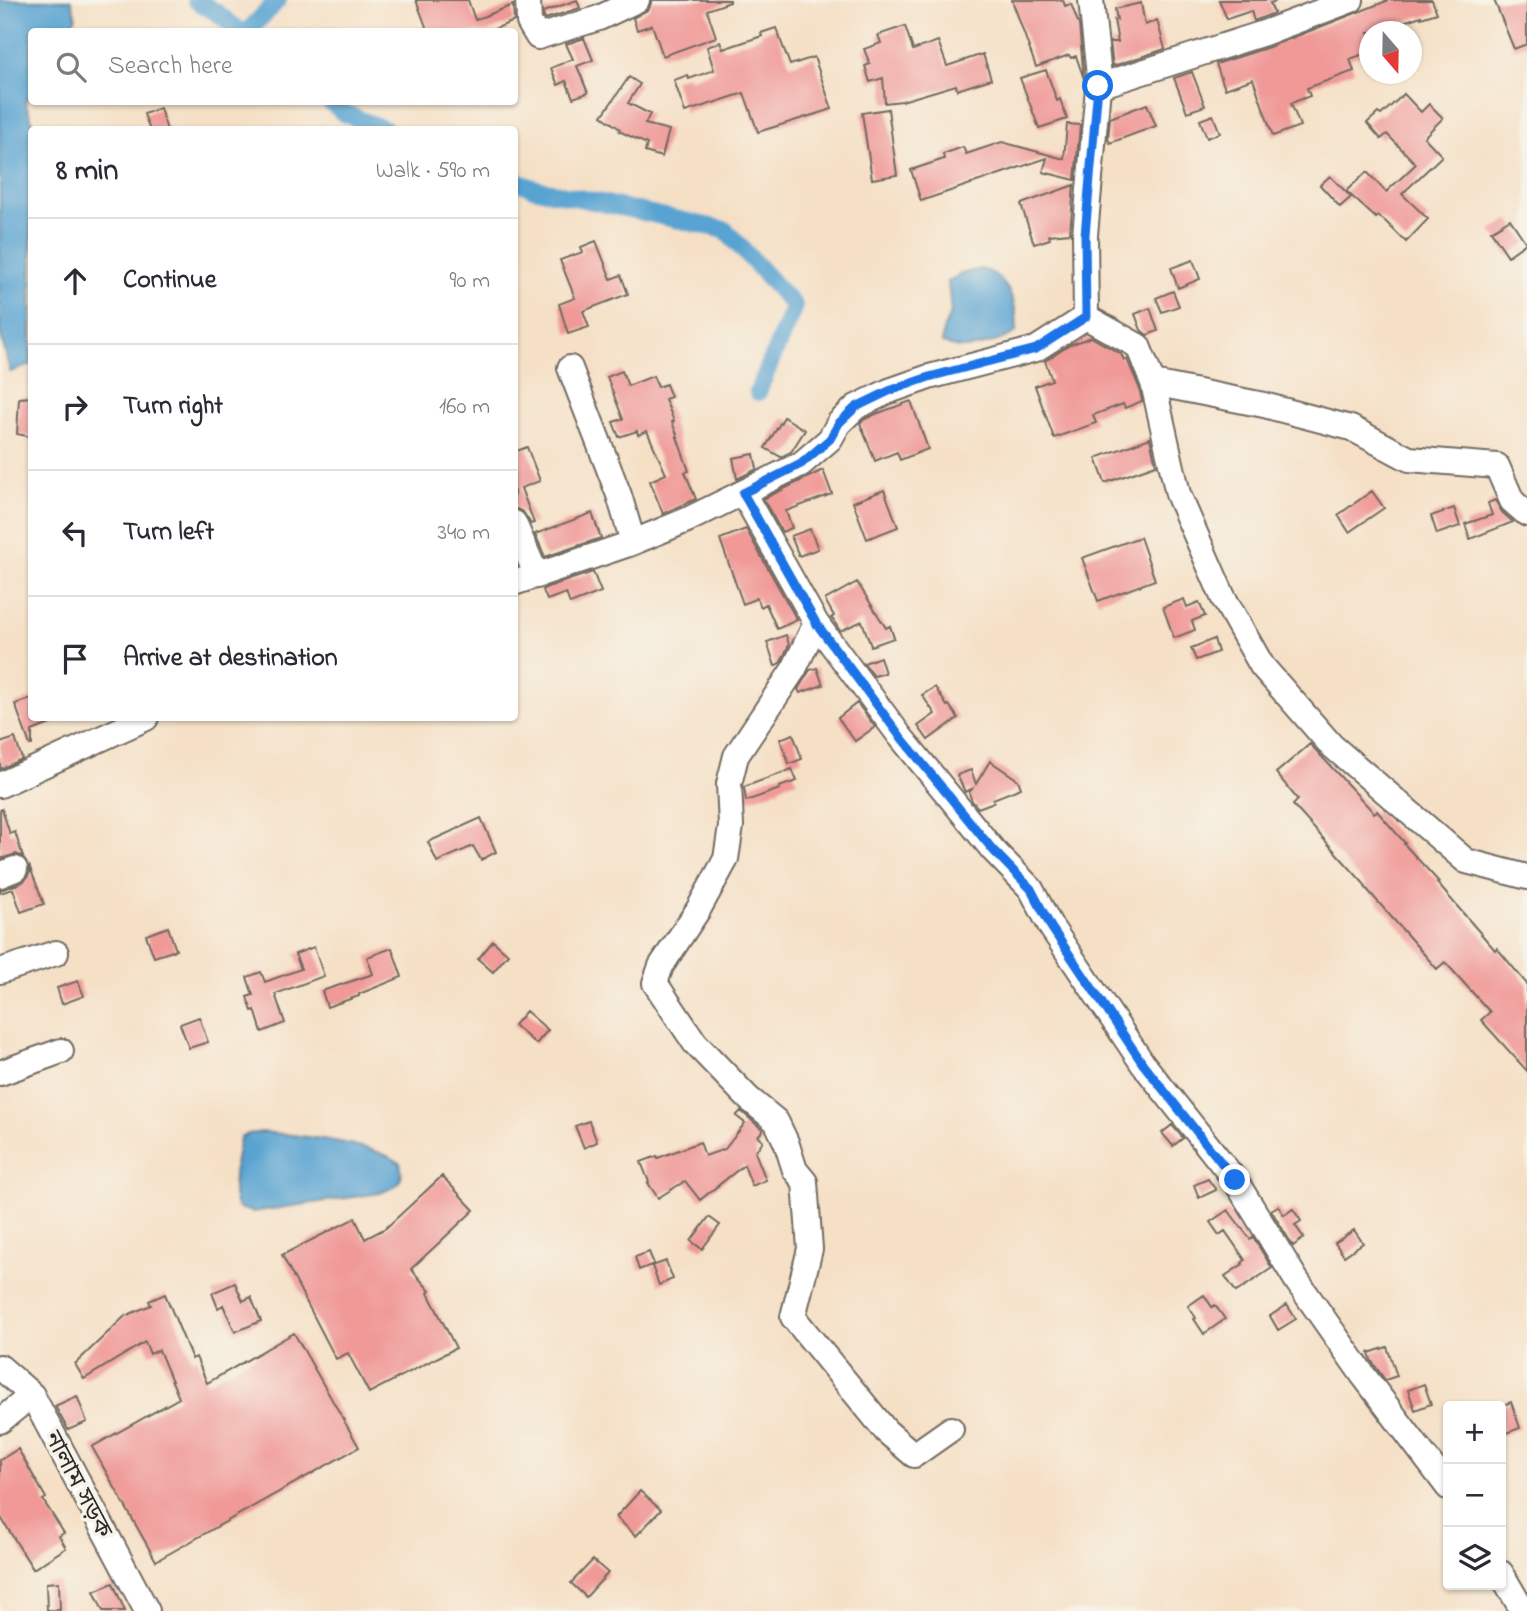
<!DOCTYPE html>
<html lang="en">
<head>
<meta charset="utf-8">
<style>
  :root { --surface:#fff; --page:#f2f2f3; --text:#2b2b33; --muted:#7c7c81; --line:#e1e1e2 }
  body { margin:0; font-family:"Indie Flower","Noto Sans Bengali",sans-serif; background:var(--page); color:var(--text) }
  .controls { position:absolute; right:21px; bottom:21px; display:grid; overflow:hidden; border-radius:7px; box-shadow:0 2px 5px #0004 }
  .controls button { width:63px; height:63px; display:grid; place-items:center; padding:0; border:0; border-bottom:2px solid var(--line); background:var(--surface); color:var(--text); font:35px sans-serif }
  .compass { position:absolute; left:1359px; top:21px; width:63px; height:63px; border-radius:50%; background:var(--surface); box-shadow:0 2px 5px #0004; rotate:160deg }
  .stop { position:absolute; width:21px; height:21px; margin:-16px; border:5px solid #1a73e8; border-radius:50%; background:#fff }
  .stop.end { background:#1a73e8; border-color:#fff; box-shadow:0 2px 7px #0008 }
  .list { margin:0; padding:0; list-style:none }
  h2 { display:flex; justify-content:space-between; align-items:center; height:91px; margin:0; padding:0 28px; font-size:30px }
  h2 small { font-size:23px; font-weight:400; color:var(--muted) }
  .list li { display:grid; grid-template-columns:46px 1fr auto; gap:21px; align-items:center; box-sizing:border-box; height:126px; padding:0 28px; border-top:2px solid var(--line) }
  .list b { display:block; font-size:26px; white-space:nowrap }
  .list em { font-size:23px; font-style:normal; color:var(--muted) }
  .icon { flex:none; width:38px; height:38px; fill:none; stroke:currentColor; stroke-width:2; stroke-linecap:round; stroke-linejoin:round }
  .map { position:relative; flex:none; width:1527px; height:1611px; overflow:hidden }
  .search { position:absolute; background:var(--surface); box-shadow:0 2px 5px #0004; left:28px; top:28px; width:490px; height:77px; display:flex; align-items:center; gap:18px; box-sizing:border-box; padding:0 24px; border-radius:7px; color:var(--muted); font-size:26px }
  .panel { position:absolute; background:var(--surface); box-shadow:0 2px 5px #0004; left:28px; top:126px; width:490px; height:595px; border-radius:7px }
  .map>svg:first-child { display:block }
  .water { fill:#59a3d1; stroke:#42677e; stroke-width:2 }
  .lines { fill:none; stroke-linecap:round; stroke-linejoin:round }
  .canal { stroke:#59a3d1; stroke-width:18 }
  .building { fill:#f09997 }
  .minor-casing { stroke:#726a61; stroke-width:28 }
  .minor { stroke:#fff; stroke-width:24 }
  .route { stroke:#1a73e8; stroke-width:9 }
  .labels { text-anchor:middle; stroke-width:7; stroke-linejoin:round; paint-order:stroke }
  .street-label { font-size:24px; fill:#2b2b2b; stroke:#f7f3e8 }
</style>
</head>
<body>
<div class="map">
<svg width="1527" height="1611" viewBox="0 0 1527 1611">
  <rect width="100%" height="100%" fill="#f7f3e8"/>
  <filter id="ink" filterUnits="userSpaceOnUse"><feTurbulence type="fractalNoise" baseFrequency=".0143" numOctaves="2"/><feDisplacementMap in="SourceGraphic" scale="14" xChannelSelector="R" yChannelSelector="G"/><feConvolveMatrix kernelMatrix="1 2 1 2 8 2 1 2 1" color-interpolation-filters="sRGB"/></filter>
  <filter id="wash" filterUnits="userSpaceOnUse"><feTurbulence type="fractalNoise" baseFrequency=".00686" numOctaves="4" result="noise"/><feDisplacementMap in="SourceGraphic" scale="28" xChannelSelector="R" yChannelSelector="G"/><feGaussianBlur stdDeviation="1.57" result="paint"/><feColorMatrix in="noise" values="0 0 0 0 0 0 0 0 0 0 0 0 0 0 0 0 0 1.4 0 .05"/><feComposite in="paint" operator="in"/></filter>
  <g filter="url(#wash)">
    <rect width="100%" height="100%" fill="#f5e0c6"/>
    <!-- water -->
    <path class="water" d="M0,0H71L76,17L68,31L32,32L31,92L25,102L35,129L32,130L31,365L10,372L0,331Z
      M980,269C1008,274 1019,307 1016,332C1003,341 974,349 959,348C953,347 947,344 942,343L943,330L951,312L948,282L961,274Z
      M262,1132C297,1135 373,1143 400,1163C405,1183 398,1186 380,1193L253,1212L238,1208C229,1191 236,1157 240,1138L248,1134Z"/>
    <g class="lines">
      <!-- canal -->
      <path class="canal" d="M196,0L217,13L241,32
        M247,32L278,0
        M330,102L344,113L386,130
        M514,180L533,188L725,230L794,306L758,392"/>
    </g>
    <g id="blocks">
      <!-- building -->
      <path class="building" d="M416,0H468L475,20L513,5L514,21L487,32H428Z
        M577,0L580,8L545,19L544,18L543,12Z
        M652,0H730V2L707,10L716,37L663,56L652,25L637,30L633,18L649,9Z
        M1012,0H1063L1065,6L1071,4L1079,25L1084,79L1076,56L1071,58L1069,55L1036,67Z
        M1219,0H1275V2L1270,3L1274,13L1254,21L1251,11L1227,19Z
        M1389,0H1432L1437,13L1421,18V16L1386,28L1388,32H1369V52L1350,59L1354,71L1307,88L1310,96L1291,103L1300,126L1273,136L1253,79L1225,89L1216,64L1269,47Z
        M1494,0H1527V44L1514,49Z
        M1141,3L1145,25L1157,20L1165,49L1113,66L1110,42H1118L1114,20H1117L1115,9Z
        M905,26L913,50L938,41L947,66L983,54L991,79L957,90L956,85L902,101L885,103L883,78L870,82L865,66L870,64L864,49L881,43L878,35Z
        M776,28L790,65L814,57L832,109L758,132L744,93L685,112L674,80L688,75L689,79L714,70L707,47L720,42L723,49L762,36L761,33Z
        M584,38L593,60L577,66L588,93L573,98L566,81L558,85L551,68L573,59L566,44L585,38Z
        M1046,70L1057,101L1060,99L1067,119L1039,128L1020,78Z
        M1192,72L1205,106L1187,112L1174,78Z
        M629,77L640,84L628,103L650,114L645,124L669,130L662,157L645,152L647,144L619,131L620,129L602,116Z
        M1404,94L1421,112L1429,104L1443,118L1424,137L1442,156L1402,194L1428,219L1406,242L1385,221L1378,216L1376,218L1346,191L1367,172L1386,192L1416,164L1387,134L1381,139L1367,123L1378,113L1381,115Z
        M1147,104L1156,126L1110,143L1108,139L1110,118Z
        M160,108L167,130H150L144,114Z
        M888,109L897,175L872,179L862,113Z
        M1213,115L1220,133L1207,138L1200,120Z
        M1067,124L1080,125L1075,180L1043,172L1047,158L921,201L911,170L944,159L943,154L963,147L966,154L1002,142L1064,159Z
        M1330,176L1351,197L1340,207L1320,185Z
        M1074,185L1070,233L1049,235L1050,239L1034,244L1021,204Z
        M1510,219L1526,243L1508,256L1491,231Z
        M596,241L611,279L621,275L628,294L583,311L589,327L568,334L559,304L575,298L560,260L583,252L581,247Z
        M1193,260L1200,279L1178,288L1171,268Z
        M1173,291L1179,306L1162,312L1156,298Z
        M1150,308L1158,331L1147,335L1141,330L1135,314Z
        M1091,337L1121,354L1124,360L1127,359L1139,387L1142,401L1125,408L1123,404L1093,415L1096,423L1054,438L1035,386L1052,380L1045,361L1070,345Z
        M622,371L628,386L653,376L658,387L666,384L671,397L665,399L674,421L672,422L678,437H677L689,471L685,472L696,499L663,514L650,481L666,474L647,431L638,435L637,431L619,437L613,422L623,419L607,377Z
        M32,397V437L17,434L19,398Z
        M911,401L928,449L900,460L897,452L875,461L860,423L865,419L876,414Z
        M784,417L805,430L791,452L781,457L765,448Z
        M1150,438L1156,465L1105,483L1096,458Z
        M527,447L540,481L521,488L534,523L531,524L523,512L514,508V452Z
        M754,454L757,469L737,479L733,458Z
        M823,470L832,494L786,511L792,528L782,532L763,499Z
        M884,490L898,527L867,539L853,502Z
        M1372,491L1384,508L1349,532L1338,515Z
        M1495,500L1502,512L1513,522L1470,539L1465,524L1492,515L1488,503Z
        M1454,508L1460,526L1437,534L1431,516Z
        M592,513L601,538L545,557L535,534Z
        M746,529L797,620L777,629L766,604L761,607L757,598L743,604L720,539Z
        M810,529L818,549L799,556L791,536Z
        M1140,537L1155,580L1098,601L1082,558Z
        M593,572L601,592L570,604L566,593L547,600L543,590L545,588Z
        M857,582L886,628L890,626L894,638L871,646L862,621L840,631L833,620L831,618L834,616L825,600Z
        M1184,599L1187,607L1199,602L1205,616L1192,621L1195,630L1174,638L1163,607Z
        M786,635L789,645L781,662L775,666L767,642Z
        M1214,639L1218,652L1196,660L1191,648Z
        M880,657L885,673L874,676L864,663Z
        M817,668L823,685L800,693L798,689L810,670Z
        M935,687L947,706L949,705L958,718L928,740L918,726L935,714L922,695Z
        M32,698V718H63V719L32,731V745H30L15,704Z
        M857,703L875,727L855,741L838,718Z
        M793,734L802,759L789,764L780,739Z
        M15,738L22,759L0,769V743Z
        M1310,744L1374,813L1377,811L1405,843L1404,844L1439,882L1437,883L1495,950L1497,948L1527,984V1071L1481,1020L1490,1012L1445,962L1437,969L1365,887L1366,886L1293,805L1298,800L1276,773Z
        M990,761L1018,780L1021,788L993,799L994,802L978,808L972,801L969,793L972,789L965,792L957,775L971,770L976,784Z
        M792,769L797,781L779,787L780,789L746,801L744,787Z
        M2,809L10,834L15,832L23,857L16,854L0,859V810Z
        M481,818L496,852L481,860L473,846L437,862L428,842Z
        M29,865L44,904L21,912L13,889L0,893V890L21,883L26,879L30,872Z
        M168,927L176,950L154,957L146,935Z
        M493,941L508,954L493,972L478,959Z
        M314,947L324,976L275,994L285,1023L262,1032L255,1010L252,1011L247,997L253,995L247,977L261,972L265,982L301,969L295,954Z
        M392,948L402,977L359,994V996L327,1007L322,991L373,974L367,957Z
        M78,981L84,996L62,1004L57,988Z
        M526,1011L548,1030L536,1044L514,1025Z
        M199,1017L208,1042L189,1048L180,1024Z
        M741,1111L763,1130L758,1136L763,1141L755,1152L766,1180L752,1186L744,1165L700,1200L685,1181L658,1198L648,1183L649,1182L641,1162L657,1156L658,1158L700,1142L705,1156L725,1149L745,1123L736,1116Z
        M589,1121L597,1142L584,1148L575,1126Z
        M1172,1125L1183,1138L1173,1146L1162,1133Z
        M442,1176L474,1210L411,1269L430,1291L428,1293L456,1348L369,1393L348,1353L336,1359L282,1255L355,1218L365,1239L386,1228Z
        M1208,1179L1216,1190L1199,1198L1194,1185Z
        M1278,1206L1284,1215L1293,1209L1301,1221L1295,1225L1304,1238L1293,1246L1271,1210Z
        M1228,1210L1250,1239L1253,1237L1272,1268L1236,1292L1225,1276L1243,1264L1242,1263L1245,1260L1225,1231L1219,1235L1210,1222Z
        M709,1217L720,1225L702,1249L691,1241Z
        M1354,1230L1363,1243L1344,1256L1335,1243Z
        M649,1252L654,1264L639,1270L635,1257Z
        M666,1261L673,1279L659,1285L652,1266Z
        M235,1283L243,1301L251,1297L261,1321L235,1332L223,1305L218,1308L212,1293Z
        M165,1294L192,1359L196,1357L207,1383L294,1333L359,1447L156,1561L92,1447L179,1398L159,1350L150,1354L145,1342L84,1379L75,1364L125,1316L151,1305L149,1301Z
        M1204,1295L1212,1307L1215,1305L1225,1319L1204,1334L1194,1319L1196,1318L1188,1306Z
        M1287,1305L1296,1319L1278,1330L1270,1316Z
        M1387,1347L1397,1376L1385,1380L1371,1360L1369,1353Z
        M1424,1384L1431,1404L1415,1410L1408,1390Z
        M77,1396L87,1422L68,1430L55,1406Z
        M1511,1402L1520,1428L1501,1435V1406Z
        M18,1449L46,1498L43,1500L64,1533L59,1536L66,1548L33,1569L0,1516V1460Z
        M640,1491L661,1510L636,1536L616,1517Z
        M593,1560L608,1573L586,1597L571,1583Z
        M59,1582L60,1610H47L46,1583Z
        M113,1583L125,1611H103L94,1591Z"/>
    </g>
  </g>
  <g filter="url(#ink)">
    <use href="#blocks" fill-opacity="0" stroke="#726a61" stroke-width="2"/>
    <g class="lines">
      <defs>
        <path id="minor" d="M528,0L529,22L538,37L599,18L637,0
          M1091,0L1099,76L1085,235L1086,317L1138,346L1153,383L1178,494L1223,597L1262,666L1331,745L1466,861L1527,877
          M1099,86L1264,33L1351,0
          M570,368L619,495L633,542
          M1153,383L1264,405L1351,428L1409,459L1497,466L1512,501L1527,514
          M743,493L816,623L900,736L993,850L1031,889L1051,927L1143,1064L1235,1180L1297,1281L1363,1375L1448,1487
          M514,523L537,576
          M514,583L629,544L687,520L801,464L830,439L839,423L856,407L889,391L929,377L1036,349L1086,317
          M816,623L794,669L736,756L729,784L731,826L726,859L698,910L661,966L655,983L695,1043L748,1098L776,1121L786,1142L795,1170L805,1182L810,1249L793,1317L886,1431L914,1455L951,1429
          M0,785L146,718
          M0,875L15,869
          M0,971L56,953
          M0,1073L61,1051
          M0,1367L32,1395L147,1611
          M0,1421L32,1395
          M1501,1573L1523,1611"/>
      </defs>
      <!-- minor casing -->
      <use href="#minor" class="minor-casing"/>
      <!-- minor -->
      <use href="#minor" class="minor"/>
    </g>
  </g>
  <g class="lines" filter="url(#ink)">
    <!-- route -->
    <path class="route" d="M1098,86L1085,235L1086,317L1036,349L929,377L889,391L856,407L839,423L830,439L801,464L743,493L816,623L900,736L993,850L1031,889L1051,927L1143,1064L1235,1180"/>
  </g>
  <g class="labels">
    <!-- street labels -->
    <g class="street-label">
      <text transform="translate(79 1484) rotate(62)" y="8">নালাম সড়ক</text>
    </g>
  </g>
</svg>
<div class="controls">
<button>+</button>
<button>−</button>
<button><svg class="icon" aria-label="layers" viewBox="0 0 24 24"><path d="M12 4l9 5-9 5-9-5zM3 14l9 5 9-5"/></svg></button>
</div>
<svg class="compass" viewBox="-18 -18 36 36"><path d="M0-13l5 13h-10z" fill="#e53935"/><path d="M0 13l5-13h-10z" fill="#7c7c81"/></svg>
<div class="stop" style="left:1098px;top:86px"></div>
<div class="stop end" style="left:1235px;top:1180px"></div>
<div class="search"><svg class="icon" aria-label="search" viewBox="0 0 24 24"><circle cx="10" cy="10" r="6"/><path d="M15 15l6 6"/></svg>Search here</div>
<section class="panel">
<h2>8 min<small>Walk · 590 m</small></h2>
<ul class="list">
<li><svg class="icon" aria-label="ahead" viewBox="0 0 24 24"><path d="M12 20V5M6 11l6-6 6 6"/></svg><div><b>Continue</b></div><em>90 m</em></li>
<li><svg class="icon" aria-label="right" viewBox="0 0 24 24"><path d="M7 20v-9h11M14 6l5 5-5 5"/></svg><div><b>Turn right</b></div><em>160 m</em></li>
<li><svg class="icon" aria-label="left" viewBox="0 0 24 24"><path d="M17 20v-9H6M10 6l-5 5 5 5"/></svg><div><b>Turn left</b></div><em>340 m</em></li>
<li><svg class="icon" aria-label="arrive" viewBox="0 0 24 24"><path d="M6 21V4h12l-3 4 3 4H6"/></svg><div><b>Arrive at destination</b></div></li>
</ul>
</section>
</div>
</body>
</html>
